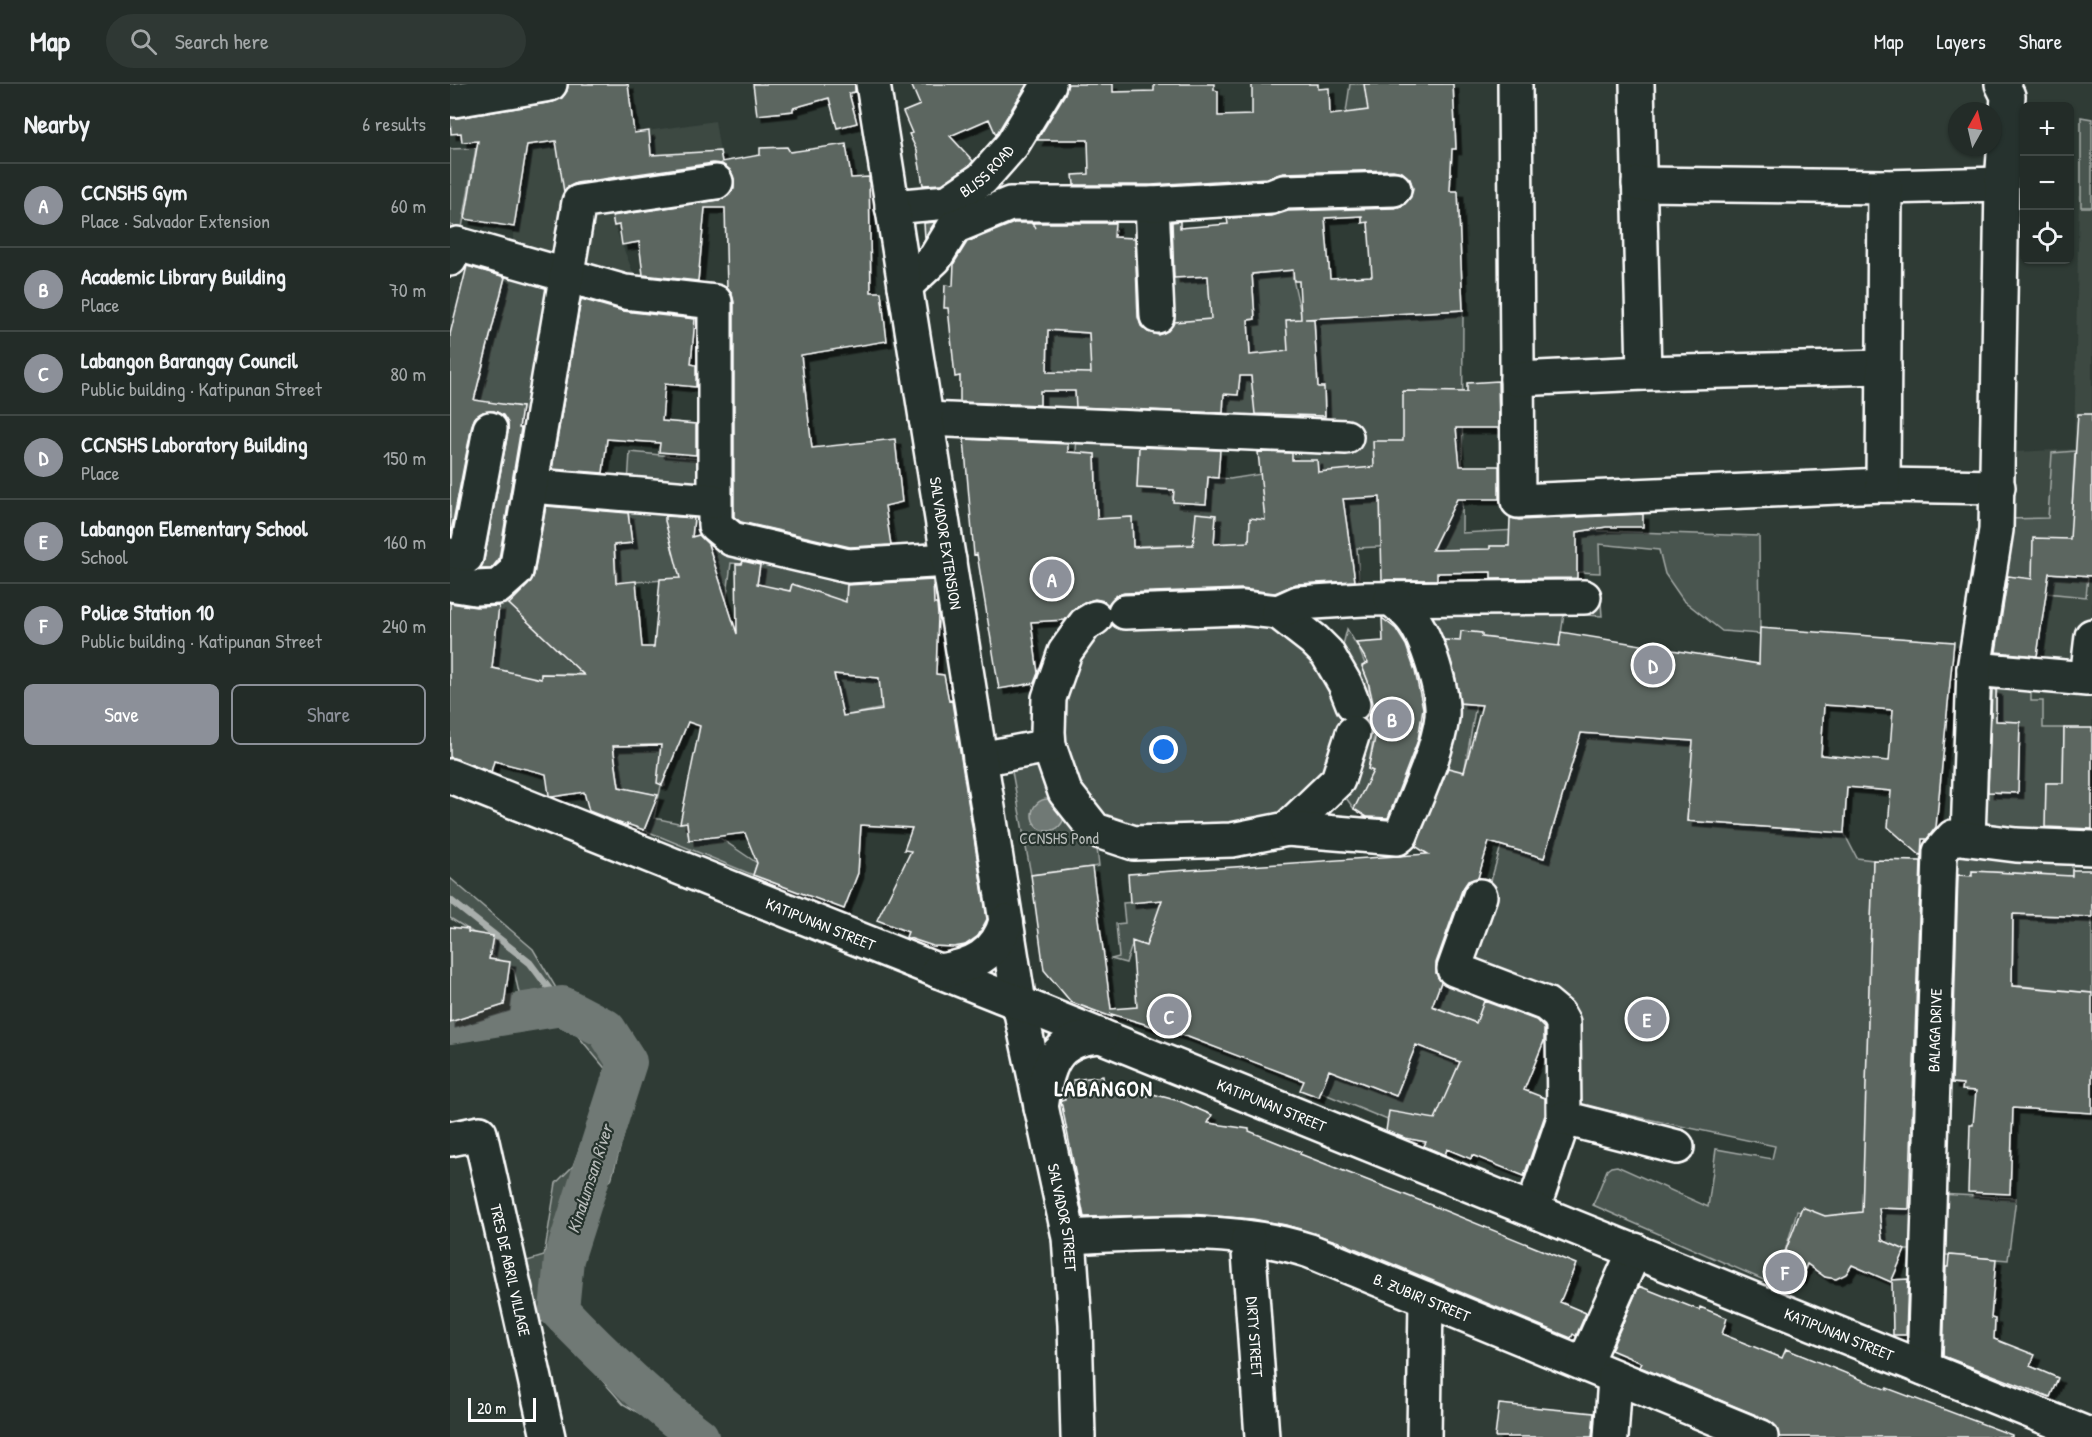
<!DOCTYPE html>
<html lang="en">
<head>
<meta charset="utf-8">
<style>
  :root { --surface:#232c28; --page:#2f3834; --text:#f1f3f6; --muted:#a3a7a8; --line:#404845; --accent:#8c9099 }
  body { margin:0; font-family:"Patrick Hand",sans-serif; background:var(--page); color:var(--text) }
  .controls { position:absolute; right:18px; top:18px; display:grid; overflow:hidden; border-radius:9px; box-shadow:0 2px 4px #0004 }
  .controls button { width:54px; height:54px; display:grid; place-items:center; padding:0; border:0; border-bottom:2px solid var(--line); background:var(--surface); color:var(--text); font:30px sans-serif }
  .compass { position:absolute; left:1498px; top:18px; width:54px; height:54px; border-radius:50%; background:var(--surface); box-shadow:0 2px 4px #0004; rotate:8deg }
  .scale { position:absolute; left:18px; bottom:15px; width:68px; box-sizing:border-box; padding-left:6px; border:3px solid #fff; border-top:0; font-size:16px; line-height:21px; white-space:nowrap; color:#fff; -webkit-text-stroke:4px #26332d; paint-order:stroke }
  .you { position:absolute; left:714px; top:666px; width:21px; height:21px; margin:-15px; border:4px solid #fff; border-radius:50%; background:#1a73e8; box-shadow:0 0 0 9px #1a73e833 }
  .badge { display:grid; place-items:center; width:39px; height:39px; border-radius:50%; background:var(--accent); color:#fff; font-size:20px; font-weight:700 }
  .pin { position:absolute; translate:-50% -50%; border:3px solid #fff; box-shadow:0 2px 6px #0006 }
  .list { margin:0; padding:0; list-style:none }
  h2 { display:flex; justify-content:space-between; align-items:center; height:78px; margin:0; padding:0 24px; font-size:26px }
  h2 small { font-size:20px; font-weight:400; color:var(--muted) }
  .list li { display:grid; grid-template-columns:39px 1fr auto; gap:18px; align-items:center; box-sizing:border-box; height:84px; padding:0 24px; border-top:2px solid var(--line) }
  .list b { display:block; font-size:22px; white-space:nowrap }
  .list p { margin:0; font-size:20px; white-space:nowrap; color:var(--muted) }
  .list em { font-size:20px; font-style:normal; color:var(--muted) }
  .actions { display:flex; gap:12px; padding:18px 24px }
  .actions a { flex:1; padding:14px 0; border:2px solid var(--accent); border-radius:9px; text-align:center; font-size:21px; color:var(--accent) }
  .actions .main { background:var(--accent); color:#fff }
  .icon { flex:none; width:33px; height:33px; fill:none; stroke:currentColor; stroke-width:2; stroke-linecap:round; stroke-linejoin:round }
  .map { position:relative; flex:none; width:1642px; height:1353px; overflow:hidden }
  header { display:flex; align-items:center; gap:36px; box-sizing:border-box; height:84px; padding:0 30px; background:var(--surface); border-bottom:2px solid var(--line) }
  header strong { font-size:28px }
  nav { display:flex; gap:33px; margin-inline-start:auto; font-size:21px }
  .search { width:420px; height:54px; background:var(--page); display:flex; align-items:center; gap:15px; box-sizing:border-box; padding:0 21px; border-radius:33px; color:var(--muted); font-size:22px }
  main { display:flex }
  aside { flex:1; background:var(--surface) }
  .map>svg:first-child { display:block }
  .built { fill:#3c4842 }
  .green { fill:#4a544f; stroke:#a4aaa7; stroke-width:1.5 }
  .water { fill:#707975; stroke:#a9afac; stroke-width:1.5 }
  .lines { fill:none; stroke-linecap:round; stroke-linejoin:round }
  .stream { stroke:#a9afac; stroke-width:7 }
  .river { stroke:#707975; stroke-width:40 }
  .building { fill:#5b6661; stroke:#fff; stroke-width:1.5; fill-rule:evenodd; filter:url(#shadow) }
  .minor-casing { stroke:#fff; stroke-width:38 }
  .major-casing { stroke:#fff; stroke-width:38 }
  .minor { stroke:#26332d; stroke-width:33 }
  .major { stroke:#26332d; stroke-width:33 }
  .labels { text-anchor:middle; stroke-width:4.5; stroke-linejoin:round; paint-order:stroke }
  .street-label { font-size:16px; fill:#fff; stroke:#26332d }
  .park-label { font-size:16px; fill:#b7bbb9; stroke:#26332d }
  .water-label { font-size:18px; font-style:italic; fill:#b8bcba; stroke:#26332d }
  .district-label { font-size:22px; font-weight:bold; letter-spacing:1.5px; fill:#fff; stroke:#26332d }
</style>
</head>
<body>
<header>
<strong>Map</strong>
<div class="search"><svg class="icon" aria-label="search" viewBox="0 0 24 24"><circle cx="10" cy="10" r="6"/><path d="M15 15l6 6"/></svg>Search here</div>
<nav><a>Map</a><a>Layers</a><a>Share</a></nav>
</header>
<main>
<aside>
<h2>Nearby<small>6 results</small></h2>
<ul class="list">
<li><span class="badge">A</span><div><b>CCNSHS Gym</b><p>Place · Salvador Extension</p></div><em>60 m</em></li>
<li><span class="badge">B</span><div><b>Academic Library Building</b><p>Place</p></div><em>70 m</em></li>
<li><span class="badge">C</span><div><b>Labangon Barangay Council</b><p>Public building · Katipunan Street</p></div><em>80 m</em></li>
<li><span class="badge">D</span><div><b>CCNSHS Laboratory Building</b><p>Place</p></div><em>150 m</em></li>
<li><span class="badge">E</span><div><b>Labangon Elementary School</b><p>School</p></div><em>160 m</em></li>
<li><span class="badge">F</span><div><b>Police Station 10</b><p>Public building · Katipunan Street</p></div><em>240 m</em></li>
</ul>
<div class="actions"><a class="main">Save</a><a>Share</a></div>
</aside>
<div class="map">
<svg width="1642" height="1353" viewBox="0 0 1642 1353">
  <defs>
    <filter id="shadow"><feDropShadow dx="5.5" dy="5.5" stdDeviation="0" flood-color="#0009"/></filter>
  </defs>
  <rect width="100%" height="100%" fill="#2f3b35"/>
  <filter id="ink" filterUnits="userSpaceOnUse"><feTurbulence type="fractalNoise" baseFrequency=".0167" numOctaves="2"/><feDisplacementMap in="SourceGraphic" scale="12" xChannelSelector="R" yChannelSelector="G"/><feConvolveMatrix kernelMatrix="1 2 1 2 8 2 1 2 1" color-interpolation-filters="sRGB"/></filter>
  <g filter="url(#ink)">
    <!-- built -->
    <path class="built" d="M265,37L272,80L278,102L154,116L187,198L62,160L81,64Z
      M1629,112H1642V751L1554,750L1524,737L1552,434L1565,368L1624,365Z"/>
    <!-- green -->
    <path class="green" d="M900,0H992L998,29H896Z
      M1631,33L1642,35V123H1631Z
      M26,64L12,144L0,152V65Z
      M613,168L713,194L841,186L852,235L1013,226L1012,449L1090,445L1309,452L1310,550L1272,547L1233,516L1215,490L1209,466L1149,460L1150,489L1127,488V462H1040L1041,488H1023L1024,466L994,467V489H987L985,460L907,464L910,515L877,502L873,455L840,457L827,345L564,326L562,248Z
      M20,172L109,195L79,346L69,344L72,323L24,317L56,190L18,180Z
      M627,348L689,355L687,404L720,405L724,418L756,420L759,393L780,395L811,390L818,458L683,462L682,433L650,435L647,430L645,370L626,369Z
      M1625,367L1622,425L1639,456L1583,488L1638,492L1636,513L1596,509L1597,498L1550,491L1557,435L1598,434L1602,369Z
      M180,368L252,375L255,449L221,459L231,495L168,499L164,461L182,459L177,416Z
      M258,460L294,468L292,480L281,479L276,520Z
      M310,480L397,493L396,519L342,501L340,507L302,542Z
      M1128,504L1150,505L1152,532L1114,530L1109,563L1032,553L1031,549L1012,547L1010,557L990,556L960,568L952,543L956,514Z
      M49,518L59,520L140,590H91V597L42,585Z
      M792,524L864,556L903,649L837,745L645,746L649,782L581,791L559,671L598,648L645,534Z
      M897,545L909,565L915,580L912,582L918,597L920,618L908,620L891,569Z
      M382,590L430,594L431,620L460,618V619L393,632Z
      M1547,599L1581,601V617H1593V644H1614L1613,699H1596V751L1554,750L1527,738L1528,708H1568L1570,638L1546,637Z
      M997,618L1026,621L1014,689L981,798L1036,814L1051,762L1094,774L1131,648L1300,661L1303,665L1300,694L1241,691L1237,737L1394,749L1407,774L1423,776L1413,1124L1466,1125L1465,1166H1455L1432,1156L1429,1127L1375,1132L1347,1127L1325,1201L1143,1121L1157,1086L1161,1083L1167,1082L1258,1123L1266,1065L1322,1075L1325,1062L1132,1021C1108,998 1145,937 1110,917C1092,906 1065,899 1045,891L1026,939L988,924L973,963L1010,978L991,1023L1050,1047L1039,1078L870,1008L930,852L779,846L761,857L746,852L750,839L737,835L733,846L706,836L696,862L683,858L676,879L661,875L669,873L666,840L675,839L673,819L752,813L753,835L840,831L871,849V825L957,819L965,824L898,993L946,1012L1021,819L974,801L978,788L972,769L1000,685L981,679Z
      M215,623L213,684L215,702H211L204,734L228,739L237,738L239,756L267,752L307,779L303,791L194,746L208,711L185,707L171,713L160,637Z
      M909,649L924,651L918,685L923,687L904,725L894,711Z
      M1491,769L1622,777V832L1642,833V909L1562,901L1563,832H1604L1606,791L1522,787L1521,792L1491,791Z
      M0,794L83,865L113,916L157,939L180,974L194,979L161,1096L138,1113L121,1170L119,1213L133,1242L234,1333L264,1353H230L173,1320L100,1237L79,1239L64,1181L94,1172L106,1099L123,1082L158,988L114,935L76,941L74,934L0,944V937L54,921L73,928L64,886L42,872L44,856L24,849L0,834Z
      M1488,1110L1566,1114L1558,1176L1485,1170Z"/>
    <!-- water -->
    <path class="water" d="M582 731a16 16 0 1 1 32 0a16 16 0 1 1-32 0Z"/>
    <g class="lines">
      <!-- stream -->
      <path class="stream" d="M0,816L80,879L112,922"/>
      <!-- river -->
      <path class="river" d="M0,940L112,922L156,945L177,978L114,1175L109,1226C153,1272 198,1315 249,1353"/>
    </g>
    <!-- building -->
    <path class="building" d="M118,0H178L184,49L199,47L201,71L270,67L272,78L310,71V64L337,63L340,68L396,60L401,94L419,93L421,208H431L437,257L351,271L362,364L445,355L452,418L435,422L441,461L400,463L291,438L284,433V218L282,210L277,204L275,124H255L248,197L193,191L189,158L172,161L169,141L164,142L162,132L269,116L278,112L284,104V95L280,86L272,80L263,79L126,99L116,104L114,108L106,57L77,61L64,143L15,135L28,57L12,58L11,49L1,50L0,34H7L103,18L112,14L117,7Z
      M303,0H405V8L399,9L407,39L387,44L379,14L343,24V27L307,31Z
      M461,0H577L546,51L539,35L500,52L523,77L520,81L492,100L473,101L467,67L459,50L462,49L453,28L470,21Z
      M618,0H663V8L704,7V0H764V6L768,7V32L802,31V0H868V5L879,4L880,31L918,26L914,0H1003L1006,65H1002L1000,107H1008L1013,226L855,235H864L868,303H874L875,332L805,330L801,292H790L788,311L774,310L773,329L626,323L625,307H590V321L510,318V292L505,293L498,224H494L495,201L503,202L504,179L517,158L564,139H581L586,144L583,139H665L664,153L685,154L688,233L691,242L698,248L708,251L718,247L724,238L761,235L758,192L724,194L722,138L730,137V144L778,140L777,134L822,132L838,127L945,124L954,121L961,113L963,104L960,95L952,88L943,86L833,89L817,94L701,101H624L623,91L639,90L638,56H587L615,10ZM912,132V139L918,138L922,192L880,194L875,134ZM843,186L844,197H849L851,235L836,236L838,267L800,271L798,236L805,235L802,190ZM598,246L639,249L641,289L597,288Z
      M485,138L475,154L474,139Z
      M17,182L55,193L24,316L72,323L69,344H71L49,475L41,485H30L34,476L58,348V339L53,331L44,327L33,328L25,333L22,341L0,453V250Z
      M131,215L173,227L245,235L241,280L246,281V303L215,300L212,337L246,340V371L209,368L210,359L157,355L153,389L102,385Z
      M1048,297L1049,344H1006L1010,382H1049V415H1007L982,466L1040,465V462H1059L1060,434L1069,436L1193,430V443H1156L1127,448V494L1041,495V488L987,489V496H932L930,413L893,415L905,497L846,500L825,509L791,505L674,509L665,512L658,521L654,517L645,515L636,518L625,524L615,536L581,538L588,589L584,599L549,605L527,470L524,471L514,355L618,360V368L645,370L647,435L682,433L683,463L743,461L746,429L766,431L764,460L799,458L800,434L815,436L808,368L842,369V376H867L868,388L924,383L923,357H953V307L1017,308V299Z
      M1628,330H1642V492L1599,489L1587,572L1546,568L1558,492L1582,495L1583,454L1620,455Z
      M689,363L770,366L768,394L758,393L756,420L723,418L724,406L687,404Z
      M96,422L178,429L182,459L164,461L166,499L186,497L192,563H204L210,495L230,494L215,437V432L244,434L242,453L249,451L258,460L287,550L286,480H292L293,477L310,481L307,500L340,507L342,500L396,518L397,501L483,496L484,520H487L488,531L486,590L494,591L499,617L502,616V618L537,835L528,852L515,861L504,863L483,862L456,853L458,848L427,836L461,767L454,766L462,744L411,741L408,789L394,825L303,791L307,779L295,749L239,756L237,738L230,739L250,642L238,638L212,701L207,699L211,661L163,662L169,703L208,711L194,746L177,740V742L139,727L134,708L102,713L99,711L96,690L44,677L41,688L0,673V519L26,523L49,522L42,584L91,595V590L134,591L59,520L78,501L84,491ZM384,590L429,594L432,626L393,632Z
      M932,534L946,545L956,561L965,587L973,624L968,656L938,734L917,733L904,725L923,687L918,685L926,650H921V644L914,634L918,631L921,619H923L918,597L912,582L918,579L906,559L933,557Z
      M1310,544L1504,558L1486,743L1477,755H1472L1471,772L1438,743L1441,707L1397,703L1394,749L1237,737L1243,657L1131,649L1094,774L1039,758L1028,794L1018,797L1012,806L986,879V889L991,898L982,922L1026,939L1034,917L1086,936L1094,944V957L1074,1006L1095,1014V1031L1074,1092L1022,1071L1021,1075L997,1065L995,1071L974,1062L976,1058L955,1054L936,1047L939,1027L985,1035L1010,978L966,961L946,1012L879,986L869,1013L850,1006L854,997L738,953L661,930L662,933L621,918L594,886L581,791L642,783L661,925L687,923L682,857L696,862L712,816L680,819L678,790L978,770L965,762L998,684L1014,688L1032,621L1010,619L1005,591L994,556L1010,557L1011,547L1032,549V553L1109,562L1111,548L1309,580ZM1374,621L1443,626L1439,677L1371,671Z
      M1542,605L1546,606V637L1570,638L1568,709L1538,708Z
      M1614,644H1642V745L1595,743L1596,699H1613Z
      M1423,776L1471,777L1459,1125L1429,1124L1432,1156L1455,1166L1441,1198L1402,1181L1396,1190L1386,1195L1375,1193L1357,1180L1351,1195L1328,1187L1352,1123L1375,1132L1412,1128Z
      M1622,786H1642V833L1563,830L1562,902L1642,909V1029L1563,1024L1560,1110L1518,1108L1520,1041H1523L1526,1007L1512,1006L1513,1000L1502,999L1508,791L1522,792V787L1622,792Z
      M0,843L18,845V848L43,852L39,875L60,878L54,921L0,938Z
      M653,992L654,1001L698,1012L699,1009L729,1017L762,1031L758,1039L799,1045V1047L851,1068L850,1070L971,1117L1126,1180L1110,1218L1136,1229L1126,1252L1123,1250L1121,1254L892,1159L836,1141L803,1135L741,1130L634,1133L611,1017L615,1016L614,1009L624,1007L623,996Z
      M1499,1171L1546,1175L1541,1234L1545,1235L1544,1255L1585,1271L1580,1282L1608,1294L1600,1313L1493,1272L1496,1183H1498Z
      M1458,1195L1456,1251H1443L1442,1196Z
      M1189,1202L1249,1226L1250,1223L1277,1234L1272,1250L1332,1274L1336,1265L1437,1306V1304L1562,1351V1353H1329L1326,1342L1318,1336L1190,1283L1192,1279L1161,1266Z
      M1049,1320L1144,1329L1142,1353H1045Z"/>
    <g class="lines">
      <defs>
        <g id="minor">
          <path d="M1065,0L1068,417L1433,401L1548,403"/>
          <path d="M1187,0L1194,289"/>
          <path d="M4,16L100,0"/>
          <path d="M1189,100L1435,103L1552,100"/>
          <path d="M702,120L707,232"/>
          <path id="s1" d="M442,123L498,118L532,95L562,61L599,0"/>
          <path d="M0,175L7,160L175,208L265,218V441L282,455L398,482L499,476"/>
          <path d="M455,202L485,174L504,143L560,120H702L821,113L834,108L944,105"/>
          <path d="M1067,295L1194,289L1434,283"/>
          <path d="M476,335L896,353"/>
          <path d="M1433,401L1435,103"/>
          <path d="M81,402L263,417"/>
          <path d="M0,471L16,473L40,345"/>
          <path d="M0,500L25,504L48,503L66,487L129,118L266,98"/>
          <path d="M675,528L792,524L828,528L864,556L877,569L895,600L903,620"/>
          <path d="M828,528L848,519L913,515L1134,513"/>
          <path d="M645,534L635,540L615,568L599,614L598,648L599,662L615,708L645,746L684,759L782,756L837,745L888,696L903,649"/>
          <path d="M1524,585L1637,595L1642,552"/>
          <path d="M530,675L599,662"/>
          <path d="M837,745L947,754L951,751C964,718 988,668 992,633C994,609 977,552 961,533C955,526 947,520 941,514"/>
          <path d="M1518,753L1524,585L1546,446L1552,100L1558,12L1552,0"/>
          <path d="M1030,812L1004,885L1096,920L1108,930L1113,939L1114,1034L1083,1125"/>
          <path id="s2" d="M569,919L619,1153L625,1241L628,1353"/>
          <path d="M1114,1034L1227,1063"/>
          <path id="s3" d="M0,1055L30,1049L98,1353"/>
          <path id="s4" d="M619,1153C699,1149 783,1142 860,1167L1311,1353"/>
          <path id="s5" d="M798,1154L812,1353"/>
          <path d="M1134,1280L1185,1166"/>
          <path id="s6" d="M1474,1284L1490,768L1503,753L1566,761L1642,764"/>
          <path d="M974,1353L976,1215"/>
          <path d="M1161,1353L1165,1294"/>
        </g>
        <g id="major">
          <path id="s7" d="M423,0L569,919"/>
          <path id="s8" d="M0,692L569,919L1642,1352"/>
          <path d="M488,887C521,883 547,871 556,837"/>
          <path d="M591,1024C597,983 603,954 651,952"/>
        </g>
      </defs>
      <!-- minor casing -->
      <use href="#minor" class="minor-casing"/>
      <!-- major casing -->
      <use href="#major" class="major-casing"/>
      <!-- minor -->
      <use href="#minor" class="minor"/>
      <!-- major -->
      <use href="#major" class="major"/>
    </g>
  </g>
  <g class="labels">
    <!-- street labels -->
    <g class="street-label">
      <text dy="6" stroke="none"><textPath href="#s1" startOffset="106">BLISS ROAD</textPath></text>
      <text dy="6" stroke="none"><textPath href="#s7" startOffset="465">SALVADOR EXTENSION</textPath></text>
      <text dy="6" stroke="none"><textPath href="#s8" startOffset="399">KATIPUNAN STREET</textPath></text>
      <text dy="6" stroke="none"><textPath href="#s6" startOffset="338">BALAGA DRIVE</textPath></text>
      <text dy="6" stroke="none"><textPath href="#s8" startOffset="885">KATIPUNAN STREET</textPath></text>
      <text dy="6" stroke="none"><textPath href="#s2" startOffset="219">SALVADOR STREET</textPath></text>
      <text dy="6" stroke="none"><textPath href="#s3" startOffset="171">TRES DE ABRIL VILLAGE</textPath></text>
      <text dy="6" stroke="none"><textPath href="#s4" startOffset="364">B. ZUBIRI STREET</textPath></text>
      <text dy="6" stroke="none"><textPath href="#s8" startOffset="1497">KATIPUNAN STREET</textPath></text>
      <text dy="6" stroke="none"><textPath href="#s5" startOffset="99">DIRTY STREET</textPath></text>
    </g>
    <!-- park labels -->
    <g class="park-label">
      <text x="609" y="760">CCNSHS Pond</text>
    </g>
    <!-- water labels -->
    <g class="water-label">
      <text transform="translate(140 1095) rotate(-72)" y="6">Kinalumsan River</text>
    </g>
    <!-- district labels -->
    <g class="district-label">
      <text x="654" y="1012">LABANGON</text>
    </g>
  </g>
</svg>
<div class="controls">
<button>+</button>
<button>−</button>
<button><svg class="icon" aria-label="locate" viewBox="0 0 24 24"><circle cx="12" cy="12" r="6"/><path d="M12 2v4M12 18v4M2 12h4M18 12h4"/></svg></button>
</div>
<svg class="compass" viewBox="-18 -18 36 36"><path d="M0-13l5 13h-10z" fill="#e53935"/><path d="M0 13l5-13h-10z" fill="#a3a7a8"/></svg>
<div class="scale">20 m</div>
<div class="you"></div>
<div class="pin badge" style="left:602px;top:495px">A</div>
<div class="pin badge" style="left:942px;top:635px">B</div>
<div class="pin badge" style="left:719px;top:932px">C</div>
<div class="pin badge" style="left:1203px;top:581px">D</div>
<div class="pin badge" style="left:1197px;top:935px">E</div>
<div class="pin badge" style="left:1335px;top:1188px">F</div>
</div>
</main>
</body>
</html>
